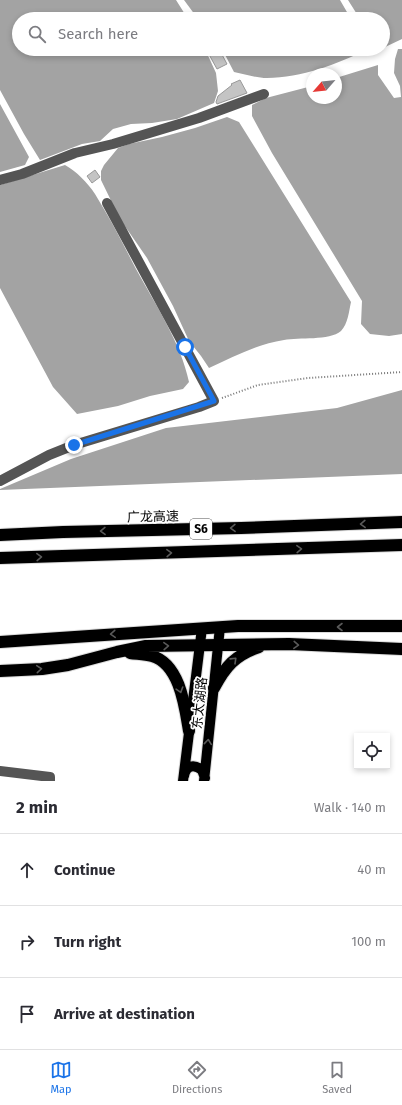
<!DOCTYPE html>
<html lang="en">
<head>
<meta charset="utf-8">
<style>
  :root { --surface:#fff; --page:#f2f2f3; --text:#2b2b33; --muted:#7c7c81; --line:#e1e1e2; --accent:#1a73e8 }
  body { margin:0; font-family:"Fira Sans","Noto Sans SC",sans-serif; background:var(--page); color:var(--text) }
  .controls { position:absolute; right:12px; bottom:12px; display:grid; overflow:hidden; border-radius:0px; box-shadow:0 2px 6px #0003 }
  .controls button { width:36px; height:36px; display:grid; place-items:center; padding:0; border:0; border-bottom:1px solid var(--line); background:var(--surface); color:var(--text); font:20px sans-serif }
  .compass { position:absolute; left:306px; top:68px; width:36px; height:36px; border-radius:50%; background:var(--surface); box-shadow:0 2px 6px #0003; rotate:242deg }
  .stop { position:absolute; width:12px; height:12px; margin:-9px; border:3px solid #1a73e8; border-radius:50%; background:#fff }
  .stop.end { background:#1a73e8; border-color:#fff; box-shadow:0 1px 4px #0008 }
  .list { margin:0; padding:0; list-style:none }
  h2 { display:flex; justify-content:space-between; align-items:center; height:52px; margin:0; padding:0 16px; font-size:17px }
  h2 small { font-size:13px; font-weight:400; color:var(--muted) }
  .list li { display:grid; grid-template-columns:26px 1fr auto; gap:12px; align-items:center; box-sizing:border-box; height:72px; padding:0 16px; border-top:1px solid var(--line) }
  .list b { display:block; font-size:15px; white-space:nowrap }
  .list em { font-size:13px; font-style:normal; color:var(--muted) }
  .icon { flex:none; width:22px; height:22px; fill:none; stroke:currentColor; stroke-width:2; stroke-linecap:round; stroke-linejoin:round }
  .map { position:relative; flex:none; width:402px; height:781px; overflow:hidden }
  .search { position:absolute; background:var(--surface); box-shadow:0 2px 6px #0003; left:12px; right:12px; top:12px; height:44px; display:flex; align-items:center; gap:10px; box-sizing:border-box; padding:0 14px; border-radius:22px; color:var(--muted); font-size:15px }
  .sheet { height:268px; background:var(--surface) }
  nav { display:flex; justify-content:space-around; align-items:center; box-sizing:border-box; height:56px; border-top:1px solid var(--line); background:var(--surface); font-size:11px; color:var(--muted) }
  nav a { display:grid; justify-items:center; gap:2px }
  nav .on { color:var(--accent) }
  .map>svg:first-child { display:block }
  .water { fill:#a3a3a3 }
  .building { fill:#c4c4c4; stroke:#999 }
  .lines { fill:none; stroke-linecap:round; stroke-linejoin:round }
  .major-casing { stroke:#dbdbdb; stroke-width:12 }
  .highway-casing { stroke:#dbdbdb; stroke-width:14 }
  .path { stroke:#777; stroke-width:2; stroke-dasharray:1 2; stroke-linecap:butt }
  .minor { stroke:#555; stroke-width:10 }
  .major { stroke:#000; stroke-width:10 }
  .highway { stroke:#000; stroke-width:12 }
  .oneway { stroke:#595959 }
  .route { stroke:#1a73e8; stroke-width:5 }
  .labels { text-anchor:middle; stroke-width:3.5; stroke-linejoin:round; paint-order:stroke }
  .shield { fill:#fff; stroke:#4c4c4c; stroke-width:1 }
  .shield-label { font-size:12px; font-weight:bold; fill:#000 }
  .street-label { font-size:13px; fill:#000; stroke:#fff }
</style>
</head>
<body>
<div class="map">
<svg width="402" height="781" viewBox="0 0 402 781">
  <rect width="100%" height="100%" fill="#fff"/>
  <!-- water -->
  <path class="water" d="M0,0H176L188,19H19V49H205L216,73L218,91L214,103L177,119L152,123L131,124L113,129L100,141L82,144L40,160L24,134L0,90Z
    M184,0H340L351,19H198Z
    M348,0H402V39L383,48V19H360Z
    M222,49H368C338,64 301,78 267,78C256,78 245,74 234,72Z
    M398,49H402V334L389,336L370,334L361,324L362,301L272,153L252,116V105L266,98L312,86V98H336V78L378,65V75L394,98L401,97L400,86L394,73L395,59Z
    M0,104L29,157L25,165L0,172Z
    M227,117L239,122L351,302C349,311 348,324 341,331C329,341 299,337 284,340C257,344 234,357 209,368L201,356L189,341L173,306L147,258L120,219L101,180V171L104,165L118,148L129,144L162,137L195,128Z
    M65,165C77,172 87,182 95,194C110,218 123,244 136,269C155,304 181,343 189,382L183,389L150,396L118,406L77,414L53,387L0,288V185Z
    M402,390V474L0,490V489L71,459L166,428L337,408Z"/>
  <!-- building -->
  <path class="building" d="M206,49H219L227,64L217,69Z
    M240,80L247,93L217,104L216,102L218,96L232,85L231,84Z
    M95,170L100,177L92,183L87,176Z"/>
  <g class="lines">
    <defs>
      <path id="major" d="M184,776C186,765 194,764 202,770L205,778
        M183,781L202,628
        M204,781L220,627"/>
      <path id="highway" d="M0,535L63,532L241,528L402,522
        M0,558L402,545
        M0,642L238,626H402
        M130,653C137,654 145,654 152,656C180,664 185,707 189,731
        M0,671L42,669L68,665L117,652L146,646L289,644L402,649
        M214,688C225,667 235,655 259,647"/>
    </defs>
    <!-- major casing -->
    <use href="#major" class="major-casing"/>
    <!-- highway casing -->
    <use href="#highway" class="highway-casing"/>
    <!-- path -->
    <path class="path" d="M222,398L258,385L308,378L402,372"/>
    <!-- minor -->
    <path class="minor" d="M0,180L22,174L75,153L113,144L199,118L264,94
      M0,481L49,455L74,445L199,407L214,401L107,203
      M0,771L50,777V781"/>
    <!-- major -->
    <use href="#major" class="major"/>
    <!-- highway -->
    <use href="#highway" class="highway"/>
  </g>
  <!-- one-way arrows -->
  <defs><path id="oneway-chevron" d="M-2-3.5L2.5 0L-2 3.5" fill="none" stroke-width="1.6" stroke-linecap="round" stroke-linejoin="round"/></defs>
  <g class="oneway">
    <use href="#oneway-chevron" transform="translate(363 524) rotate(178)"/>
    <use href="#oneway-chevron" transform="translate(233 528) rotate(179)"/>
    <use href="#oneway-chevron" transform="translate(103 531) rotate(179)"/>
    <use href="#oneway-chevron" transform="translate(299 549) rotate(-2)"/>
    <use href="#oneway-chevron" transform="translate(169 553) rotate(-2)"/>
    <use href="#oneway-chevron" transform="translate(39 557) rotate(-2)"/>
    <use href="#oneway-chevron" transform="translate(340 627) rotate(180)"/>
    <use href="#oneway-chevron" transform="translate(113 634) rotate(176)"/>
    <use href="#oneway-chevron" transform="translate(296 645) rotate(3)"/>
    <use href="#oneway-chevron" transform="translate(166 646) rotate(-2)"/>
    <use href="#oneway-chevron" transform="translate(234 660) rotate(-44)"/>
    <use href="#oneway-chevron" transform="translate(39 669) rotate(-5)"/>
    <use href="#oneway-chevron" transform="translate(180 690) rotate(73)"/>
    <use href="#oneway-chevron" transform="translate(208 742) rotate(-84)"/>
  </g>
  <g class="lines">
    <!-- route -->
    <path class="route" d="M74,445L214,401L185,347"/>
  </g>
  <g class="labels">
    <!-- shield labels -->
    <rect class="shield" x="190" y="519" width="22" height="20" rx="3"/>
    <g class="shield-label">
      <text x="201" y="533">S6</text>
    </g>
    <!-- street labels -->
    <g class="street-label">
      <text transform="translate(153 516) rotate(-1)" y="5">广龙高速</text>
      <text transform="translate(199 703) rotate(-84)" y="5">东太湖路</text>
    </g>
  </g>
</svg>
<div class="controls">
<button><svg class="icon" aria-label="locate" viewBox="0 0 24 24"><circle cx="12" cy="12" r="6"/><path d="M12 2v4M12 18v4M2 12h4M18 12h4"/></svg></button>
</div>
<svg class="compass" viewBox="-18 -18 36 36"><path d="M0-13l5 13h-10z" fill="#e53935"/><path d="M0 13l5-13h-10z" fill="#7c7c81"/></svg>
<div class="stop" style="left:185px;top:347px"></div>
<div class="stop end" style="left:74px;top:445px"></div>
<div class="search"><svg class="icon" aria-label="search" viewBox="0 0 24 24"><circle cx="10" cy="10" r="6"/><path d="M15 15l6 6"/></svg>Search here</div>
</div>
<section class="sheet">
<h2>2 min<small>Walk · 140 m</small></h2>
<ul class="list">
<li><svg class="icon" aria-label="ahead" viewBox="0 0 24 24"><path d="M12 20V5M6 11l6-6 6 6"/></svg><div><b>Continue</b></div><em>40 m</em></li>
<li><svg class="icon" aria-label="right" viewBox="0 0 24 24"><path d="M7 20v-9h11M14 6l5 5-5 5"/></svg><div><b>Turn right</b></div><em>100 m</em></li>
<li><svg class="icon" aria-label="arrive" viewBox="0 0 24 24"><path d="M6 21V4h12l-3 4 3 4H6"/></svg><div><b>Arrive at destination</b></div></li>
</ul>
</section>
<nav>
<a class="on"><svg class="icon" aria-label="map" viewBox="0 0 24 24"><path d="M3 6l6-2 6 2 6-2v14l-6 2-6-2-6 2zM9 4v14M15 6v14"/></svg>Map</a>
<a><svg class="icon" aria-label="directions" viewBox="0 0 24 24"><path d="M12 3l9 9-9 9-9-9zM9 14v-3h6M13 9l2 2-2 2"/></svg>Directions</a>
<a><svg class="icon" aria-label="saved" viewBox="0 0 24 24"><path d="M7 4h10v16l-5-4-5 4z"/></svg>Saved</a>
</nav>
</body>
</html>
